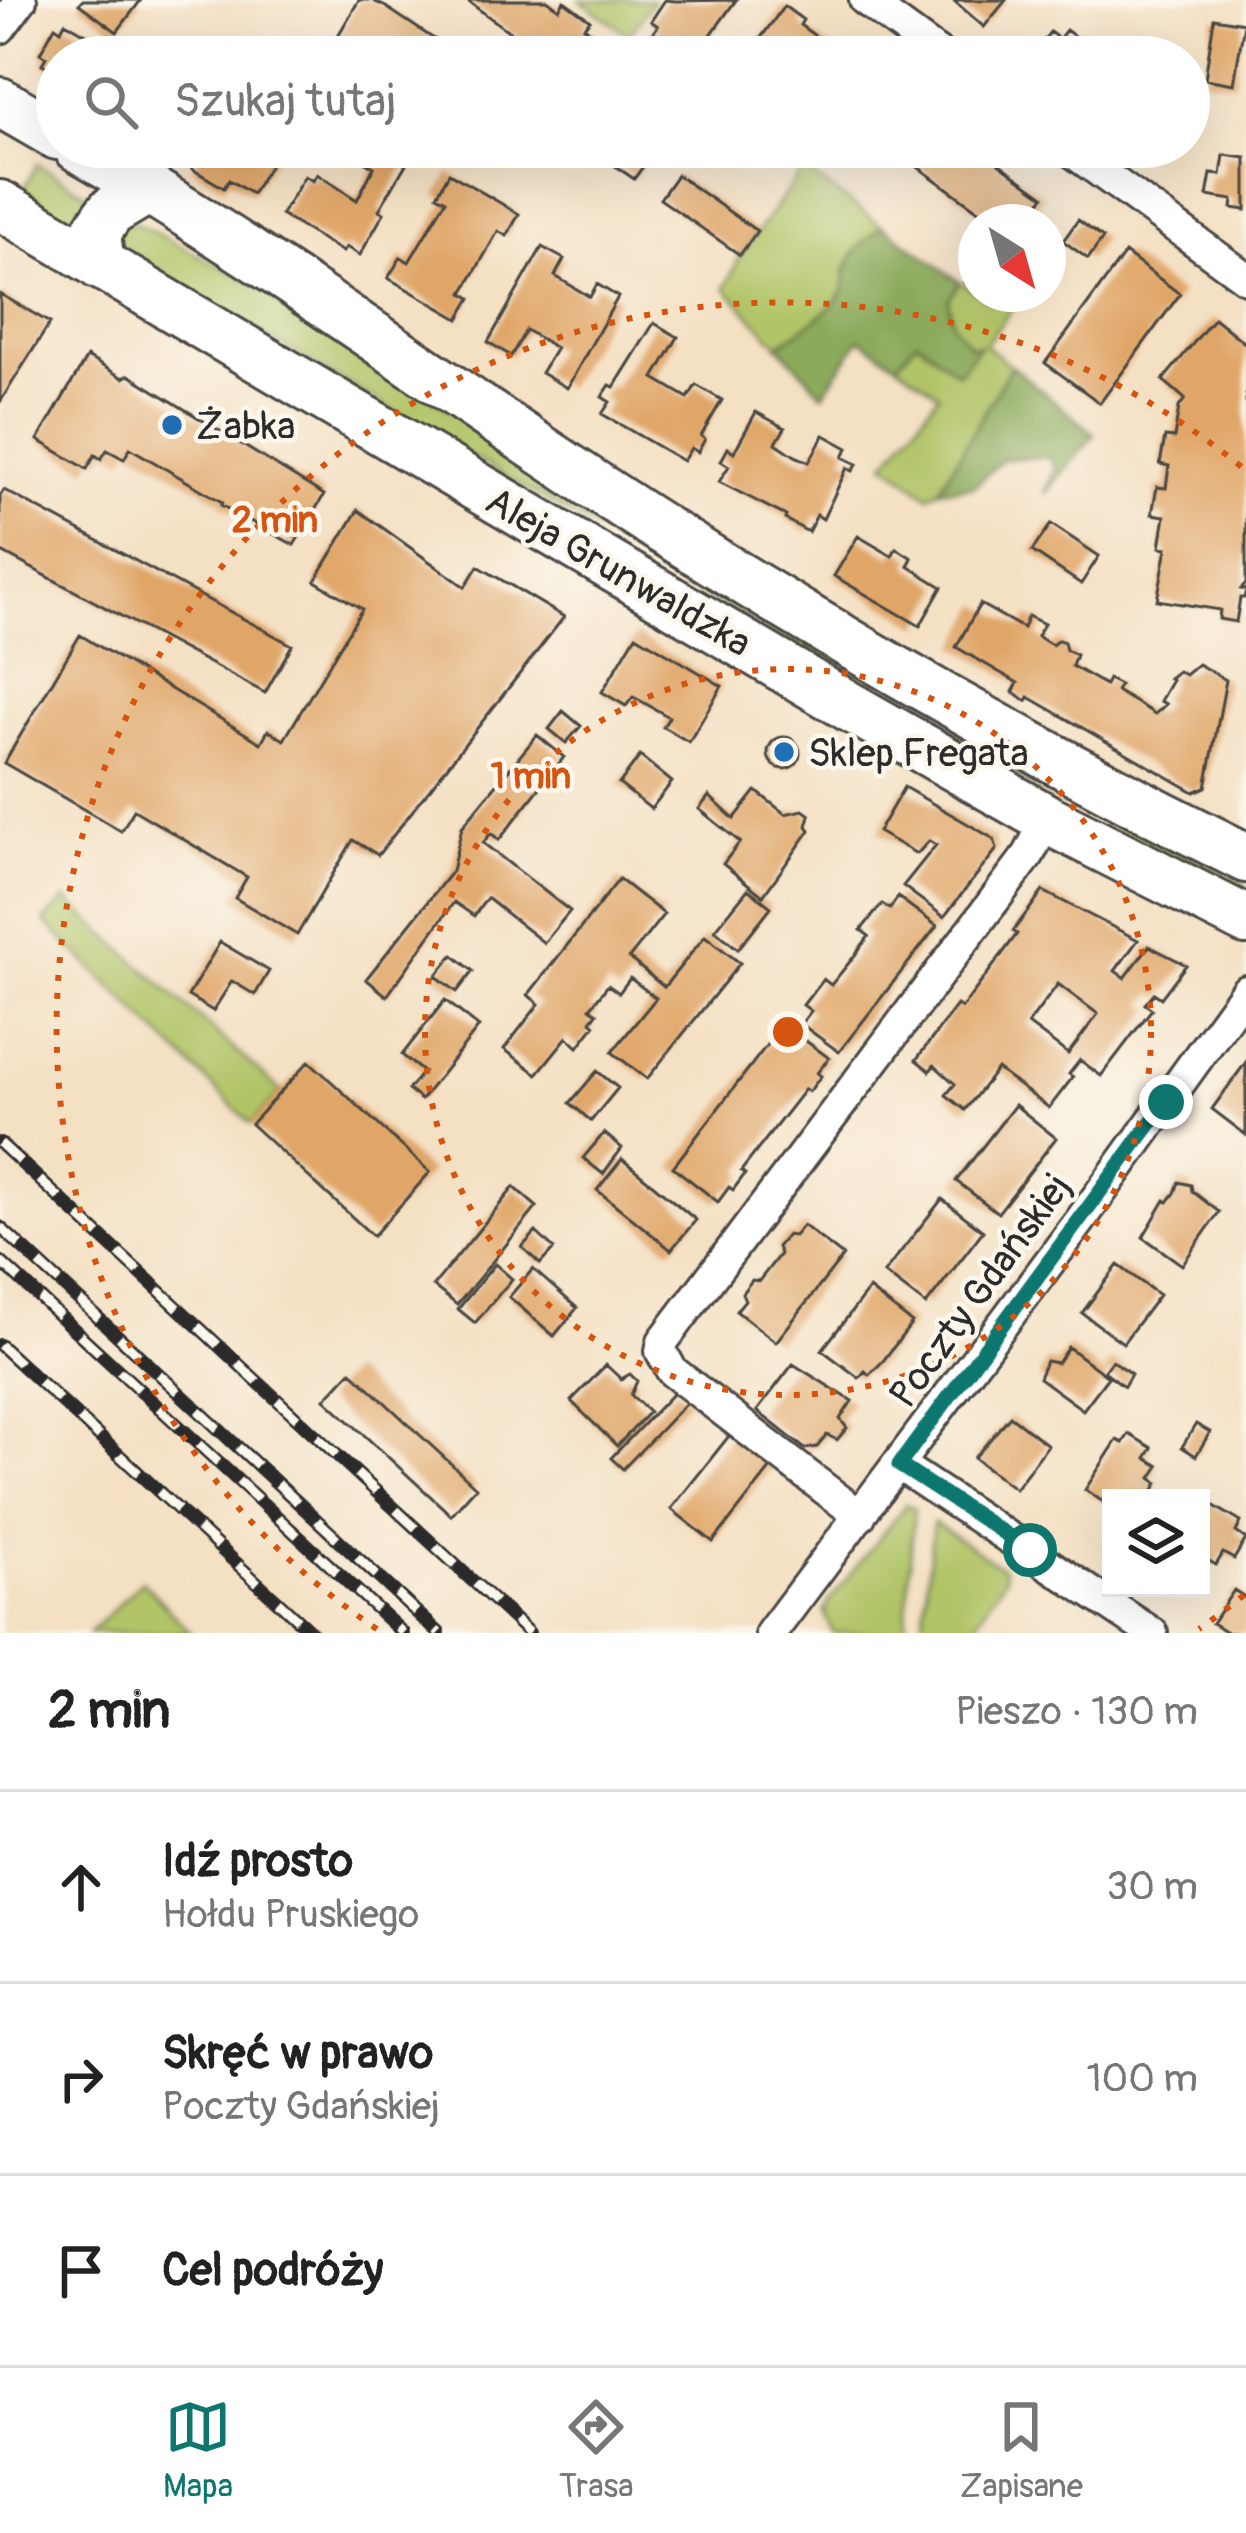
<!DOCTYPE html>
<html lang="pl">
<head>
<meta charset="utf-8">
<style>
  :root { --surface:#fff; --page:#f2f2f2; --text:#222; --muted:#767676; --line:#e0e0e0; --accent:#0f766e }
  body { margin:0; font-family:Pangolin,sans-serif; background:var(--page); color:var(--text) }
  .controls { position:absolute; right:36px; bottom:36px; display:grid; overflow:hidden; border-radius:0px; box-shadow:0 12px 48px #0002 }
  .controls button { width:108px; height:108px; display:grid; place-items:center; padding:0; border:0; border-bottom:3px solid var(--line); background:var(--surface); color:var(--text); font:60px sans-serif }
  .compass { position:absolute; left:958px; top:204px; width:108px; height:108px; border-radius:50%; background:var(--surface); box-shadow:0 12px 48px #0002; rotate:143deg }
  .stop { position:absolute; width:36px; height:36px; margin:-27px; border:9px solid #0f766e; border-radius:50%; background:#fff }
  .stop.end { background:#0f766e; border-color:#fff; box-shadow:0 3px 12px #0008 }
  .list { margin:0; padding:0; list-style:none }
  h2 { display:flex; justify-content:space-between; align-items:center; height:156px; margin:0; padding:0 48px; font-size:51px }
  h2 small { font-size:39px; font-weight:400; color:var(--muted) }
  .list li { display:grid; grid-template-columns:78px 1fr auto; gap:36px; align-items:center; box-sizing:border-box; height:192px; padding:0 48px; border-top:3px solid var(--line) }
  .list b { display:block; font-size:45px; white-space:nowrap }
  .list p { margin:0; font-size:39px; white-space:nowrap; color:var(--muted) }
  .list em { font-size:39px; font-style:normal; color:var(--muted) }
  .icon { flex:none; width:66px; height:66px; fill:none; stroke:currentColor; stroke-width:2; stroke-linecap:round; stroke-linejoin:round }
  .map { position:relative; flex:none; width:1246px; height:1633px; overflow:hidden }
  .search { position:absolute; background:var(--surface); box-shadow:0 12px 48px #0002; left:36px; right:36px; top:36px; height:132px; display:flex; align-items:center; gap:30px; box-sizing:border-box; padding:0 42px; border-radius:66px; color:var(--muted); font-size:45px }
  .sheet { height:732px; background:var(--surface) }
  nav { display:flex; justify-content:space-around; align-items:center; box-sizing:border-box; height:168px; border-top:3px solid var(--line); background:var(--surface); font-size:33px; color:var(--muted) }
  nav a { display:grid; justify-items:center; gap:6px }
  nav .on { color:var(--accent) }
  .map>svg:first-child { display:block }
  .green { fill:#b1c467; stroke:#6e7849; stroke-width:3 }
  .forest { fill:#8caa5c; stroke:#5c6a44; stroke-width:3 }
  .building { fill:#e0a668; fill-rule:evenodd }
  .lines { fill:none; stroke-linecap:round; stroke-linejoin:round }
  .street-casing { stroke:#494642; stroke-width:36 }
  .primary-casing { stroke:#494642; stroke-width:54 }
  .street { stroke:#fff; stroke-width:30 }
  .primary { stroke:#fff; stroke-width:48 }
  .rail-casing { stroke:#2b2b2b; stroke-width:14 }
  .rail { stroke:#fbf7ec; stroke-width:9; stroke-dasharray:27; stroke-linecap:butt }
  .route { stroke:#0f766e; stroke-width:15 }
  .ring { fill:none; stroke:#d5540f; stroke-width:6; stroke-dasharray:6 12 }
  .poi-dot { fill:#1f6fb2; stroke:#fbf7ec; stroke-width:4.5 }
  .labels { text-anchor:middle; stroke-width:9; stroke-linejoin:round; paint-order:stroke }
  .poi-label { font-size:39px; fill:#2b2b2b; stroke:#fbf7ec; text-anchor:start }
  .street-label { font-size:39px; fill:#2b2b2b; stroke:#fbf7ec }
  .centre { fill:#d5540f; stroke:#fbf7ec; stroke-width:6 }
  .ring-label { font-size:36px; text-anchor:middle; font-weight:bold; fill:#d5540f; stroke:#fbf7ec; stroke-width:9; stroke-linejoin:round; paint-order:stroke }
</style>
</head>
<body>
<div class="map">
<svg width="1246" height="1633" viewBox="0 0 1246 1633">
  <rect width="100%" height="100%" fill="#fbf7ec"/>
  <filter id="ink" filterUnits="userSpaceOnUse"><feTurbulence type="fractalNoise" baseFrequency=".00833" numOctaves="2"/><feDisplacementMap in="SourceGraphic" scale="24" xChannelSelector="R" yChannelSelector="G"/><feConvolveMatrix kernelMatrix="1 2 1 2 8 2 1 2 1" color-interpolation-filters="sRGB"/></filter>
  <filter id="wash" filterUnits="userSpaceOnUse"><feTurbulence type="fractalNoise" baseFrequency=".004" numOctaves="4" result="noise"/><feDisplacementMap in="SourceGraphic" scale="48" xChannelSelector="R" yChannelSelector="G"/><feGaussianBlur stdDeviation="2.7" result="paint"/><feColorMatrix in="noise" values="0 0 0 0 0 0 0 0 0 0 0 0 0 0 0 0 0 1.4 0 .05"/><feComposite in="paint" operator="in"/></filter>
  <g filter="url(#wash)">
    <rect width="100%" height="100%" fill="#f4e0c3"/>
    <!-- green -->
    <path class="green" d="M580,0H654L629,35Z
      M37,164L99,201L78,225L22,192Z
      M803,169L883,226C868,238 852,251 846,270C846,272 845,287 844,289C834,312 798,329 779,346L725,288L740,256Z
      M132,221L274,294L838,662L1048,784L1246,885V895L1023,781L118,249L117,229Z
      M960,282L990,302L997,294H1023L985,345L1011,366L939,490L929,496L886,463L939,394L897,364L916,340L958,373L978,345L970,346L953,324L947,300Z
      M66,899L281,1091L251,1124L44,921Z
      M906,1504L914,1509L905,1633H833L824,1613L829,1601Z
      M933,1522L1004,1569L1005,1577L970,1633H922Z
      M142,1581L191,1633H89Z"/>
    <!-- forest -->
    <path class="forest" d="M883,226L960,282L948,300L953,324L970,346L980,345L958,373L917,340L897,364L860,339L823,394L779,346C798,329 834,312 844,289C845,287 846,272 846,270C852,251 868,238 883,226Z
      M1011,366L1095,434L1045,494L1055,468L1050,457L1003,459L974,486L939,490Z"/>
    <g id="blocks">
      <!-- building -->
      <path class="building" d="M83,0H141L117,32L79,4Z
        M359,0H371L386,7L455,53L453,57H404L393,51L390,57H334L337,52L333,44Z
        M466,0H547L559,9L564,1L590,20L584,27L626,57H544Z
        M665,0L676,1L736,0L695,57H635L658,26L651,21Z
        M953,0H1006L984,27Z
        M784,6L803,20L800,25L837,52L840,48L853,57H747Z
        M1214,18L1244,23L1234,84L1205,79Z
        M65,22L126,57H57V72L42,64L46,57L40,53L55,26L61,30Z
        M1066,30L1103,57H1045L1036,50L1050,32L1059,39Z
        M204,147H281L252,194L229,180L224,188L192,169Z
        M341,147H416L379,210L384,213L360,255L346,247L343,252L281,215L305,176L313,181L317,174L357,200L374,167Z
        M546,147H582L572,164Z
        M588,147H636L650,157L634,179Z
        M890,147H976L1044,196L1026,222H994Z
        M1224,155L1246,158V210L1232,208L1233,200L1207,196L1211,174L1221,175Z
        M449,173L519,214L507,236L498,231L463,293L471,298L459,319L388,278L401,257L409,262L446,200L437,195Z
        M677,175L757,231L740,255L660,199Z
        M1078,220L1103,238L1088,259L1063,241Z
        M542,247L564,259L555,276L590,297L597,284L618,297L567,388L541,373L556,348L526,330L511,356L488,342Z
        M1125,253L1180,294L1100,403L1045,363Z
        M976,267V291L964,282Z
        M0,294L50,323L0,402Z
        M1214,318L1246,344V584L1241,589L1246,590L1244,598H1240L1236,622L1219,619L1220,610L1157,600L1167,548L1160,547L1165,516L1152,514L1157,487L1166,488L1169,466L1160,464L1165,437L1174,438L1179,407L1185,399L1163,380Z
        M654,323L678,337L654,378L688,398L696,385L722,400L701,436L705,439L698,452L691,448L683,461L602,414L610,402L602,397L610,385L614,387Z
        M87,357L123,378L129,375L324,495L294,545L221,505L222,502L130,448L124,459L107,450L101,459L95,455L87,469L38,440Z
        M756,412L785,428L776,443L795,456L809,462L824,435L848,448L843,457L857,464L853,471L847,468L823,519L817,515L808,532L785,519L786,516L719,482L729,466L721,461L728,448L734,452Z
        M4,490L292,645L265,693L0,551V496Z
        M358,510L465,587L478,566L564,617L378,855L353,840L297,935L235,898L247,877L134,810L121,831L4,763L80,635L261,743L268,730L284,740L362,609L315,581Z
        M1051,524L1099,556L1081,584L1032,551Z
        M858,536L892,556L896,548L912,558L908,566L942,587L920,626L834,576Z
        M980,604L1023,628L1028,616L1044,624L1037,636L1052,645L1058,640L1064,642L1066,650L1076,655L1072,666L1105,685L1108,679L1120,685L1116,691L1155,714L1166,704L1160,701L1172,680L1169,678L1178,671L1185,675L1198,664L1226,680L1206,787L1194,792L1029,697L1027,701L1013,692L1018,683L956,647Z
        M636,635L722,686L689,742L663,727L669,717L648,705L633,697L626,706L602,692Z
        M563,711L581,726L566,743L549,729Z
        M537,735L564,757L499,840L491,833L483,843L570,911L544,943L487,898L474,916L454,902L387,996L366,979L452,871L462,827Z
        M768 753a16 16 0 1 1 32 0a16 16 0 1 1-32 0Z
        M640,756L672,782L651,809L619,784Z
        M904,787L994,839L997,849L944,917L903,886L936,845L929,841L917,854L878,832Z
        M756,791L785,814L803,810L810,815L807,826L810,830L763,896L723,864L740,842L699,809L709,796L734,819Z
        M619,879L664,914L629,958L664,987L705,936L740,963L647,1079L612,1052L656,998L630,978L619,993L608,985L590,1008L597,1013L591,1021L595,1025L578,1047L567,1037L537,1074L504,1049L539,1004L528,995Z
        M748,889L771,907L738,949L715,930Z
        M1043,891L1138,940L1115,971L1125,978L1149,946L1186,965L1161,998L1154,993L1145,1004L1152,1009L1101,1076L1080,1060L1069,1074L1073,1077L1049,1108L997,1069L965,1110L946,1095L955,1084L934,1065L930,1071L916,1060L957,1005L962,1008L1017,934L1013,931ZM1058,984L1098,1014L1068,1054L1028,1024Z
        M898,897L937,926L839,1052L801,1024L811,1011L803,1005L823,979L831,985L852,959L869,936L861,930L882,904L890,909Z
        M220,942L269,971L255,995L232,981L213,1011L188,996Z
        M453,955L473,971L457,992L436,976Z
        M445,1000L479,1027L421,1100L408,1090L423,1072L402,1055Z
        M783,1024L829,1058L817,1073L821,1076L809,1092L805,1089L741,1171L745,1174L733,1190L729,1187L718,1202L673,1167Z
        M309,1061L430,1172L373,1236L251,1124Z
        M1246,1062V1135L1212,1109Z
        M597,1071L618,1088L591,1121L570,1103Z
        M1015,1105L1056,1138L998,1213L956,1181Z
        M604,1133L622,1148L603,1174L583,1158Z
        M622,1159L696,1220L671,1250L597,1190Z
        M1179,1182L1191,1185L1192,1191L1219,1212L1182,1265L1143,1237L1165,1200L1168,1202L1175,1193Z
        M514,1187L537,1207L457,1305L433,1286Z
        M942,1199L983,1231L926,1305L884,1273Z
        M803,1225L843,1256L776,1342L736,1311L745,1300L742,1293L752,1280L759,1281L780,1254L777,1247L787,1235L794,1236Z
        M536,1232L554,1249L540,1264L522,1247Z
        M495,1264L512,1279L475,1323L458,1309Z
        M1118,1265L1159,1295L1123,1343L1082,1313Z
        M533,1269L577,1308L554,1336L509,1297Z
        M869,1289L912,1323L883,1361L869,1375L865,1371L859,1378L822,1350Z
        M1068,1347L1108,1377L1083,1410L1039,1378L1046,1361L1057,1363Z
        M1112,1360L1131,1374L1124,1386L1104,1371Z
        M793,1364L852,1401L840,1419L847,1428L837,1440L827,1435L817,1447L805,1449L757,1411Z
        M606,1365L621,1379L630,1374L637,1381L631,1395L649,1412L617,1446L571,1401Z
        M351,1371L476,1487L451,1515L325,1399Z
        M676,1390L689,1400L623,1469L611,1458Z
        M1010,1416L1048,1445L1015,1489L974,1458Z
        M1196,1424L1210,1432L1196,1456L1182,1447Z
        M732,1432L774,1464L713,1542L671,1509Z
        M1129,1434L1152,1448L1146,1458L1159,1466L1151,1478L1158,1483L1149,1498H1111V1507L1085,1490L1117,1440L1123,1443Z
        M1201,1498L1241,1522L1236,1532L1246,1539L1234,1559L1223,1553L1216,1565L1201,1556Z
        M1234,1590L1246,1598V1633H1228L1212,1623Z"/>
    </g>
  </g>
  <g filter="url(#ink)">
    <use href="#blocks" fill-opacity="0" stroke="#494642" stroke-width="3"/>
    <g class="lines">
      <defs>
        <path id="street" d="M865,0L943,57
          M0,28L21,0
          M1066,147L1246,278
          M899,1465L1152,1633
          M860,1516L672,1371L661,1351L663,1341L1029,854L1047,819
          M771,1633L1080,1221L1246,991"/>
        <path id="primary" d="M0,102L57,135
          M78,147C282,265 470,408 670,534C857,652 1048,760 1246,858
          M0,205L850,707L1047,819L1246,920
          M100,265L96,233L110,212L147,190"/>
      </defs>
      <!-- street casing -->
      <use href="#street" class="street-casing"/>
      <!-- primary casing -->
      <use href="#primary" class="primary-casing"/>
      <!-- street -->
      <use href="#street" class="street"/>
      <!-- primary -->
      <use href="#primary" class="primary"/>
      <defs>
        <path id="rail" d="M0,1143L529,1633
          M0,1227L439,1633
          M0,1261L403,1633
          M0,1345L312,1633"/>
      </defs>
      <!-- rail casing -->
      <use href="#rail" class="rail-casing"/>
      <!-- rail -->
      <use href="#rail" class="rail"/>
    </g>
  </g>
  <g class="lines" filter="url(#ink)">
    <!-- route -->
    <path class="route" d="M1030,1550L899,1465L1166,1102"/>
  </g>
  <!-- distance rings -->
  <g class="ring">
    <circle cx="788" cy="1032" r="363"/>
    <path d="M1244 1595A725 725 0 0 1 1199 1629M377 1629A725 725 0 1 1 1244 469"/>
  </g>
  <!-- markers -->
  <g class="poi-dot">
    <circle cx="172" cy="425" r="12"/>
    <circle cx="784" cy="752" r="12"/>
  </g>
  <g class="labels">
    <!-- poi labels -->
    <g class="poi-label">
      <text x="196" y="439">Żabka</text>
      <text x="808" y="766">Sklep Fregata</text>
    </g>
    <!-- street labels -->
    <g class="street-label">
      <text transform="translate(619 571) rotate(30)" y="14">Aleja Grunwaldzka</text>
      <text transform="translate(979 1290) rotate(-54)" y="14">Poczty Gdańskiej</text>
    </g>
  </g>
  <circle cx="788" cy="1032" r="18" class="centre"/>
  <g class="ring-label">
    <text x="275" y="532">2 min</text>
    <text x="531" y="788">1 min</text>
  </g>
</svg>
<div class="controls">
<button><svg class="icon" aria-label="layers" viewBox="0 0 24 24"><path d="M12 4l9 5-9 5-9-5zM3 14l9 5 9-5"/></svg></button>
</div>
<svg class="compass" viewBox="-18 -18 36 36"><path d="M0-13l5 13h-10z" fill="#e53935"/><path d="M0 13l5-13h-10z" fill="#767676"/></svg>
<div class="stop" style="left:1030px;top:1550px"></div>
<div class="stop end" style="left:1166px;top:1102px"></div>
<div class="search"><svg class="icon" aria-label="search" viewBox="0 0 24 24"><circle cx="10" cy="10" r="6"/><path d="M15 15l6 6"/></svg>Szukaj tutaj</div>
</div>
<section class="sheet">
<h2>2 min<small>Pieszo · 130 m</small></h2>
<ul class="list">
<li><svg class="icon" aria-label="ahead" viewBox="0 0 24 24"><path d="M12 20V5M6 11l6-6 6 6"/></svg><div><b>Idź prosto</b><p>Hołdu Pruskiego</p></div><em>30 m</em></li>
<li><svg class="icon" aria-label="right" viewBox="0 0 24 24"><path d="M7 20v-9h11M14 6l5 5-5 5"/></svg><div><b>Skręć w prawo</b><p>Poczty Gdańskiej</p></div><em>100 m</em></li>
<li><svg class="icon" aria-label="arrive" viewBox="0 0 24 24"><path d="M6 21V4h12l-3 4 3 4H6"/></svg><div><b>Cel podróży</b></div></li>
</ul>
</section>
<nav>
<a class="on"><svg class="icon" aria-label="map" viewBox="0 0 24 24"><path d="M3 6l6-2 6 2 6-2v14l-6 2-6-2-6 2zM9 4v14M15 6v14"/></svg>Mapa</a>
<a><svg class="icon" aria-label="directions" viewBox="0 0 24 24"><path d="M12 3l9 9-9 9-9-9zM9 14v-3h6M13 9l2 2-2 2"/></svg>Trasa</a>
<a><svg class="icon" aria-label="saved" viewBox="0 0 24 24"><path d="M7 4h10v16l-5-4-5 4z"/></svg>Zapisane</a>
</nav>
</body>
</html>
